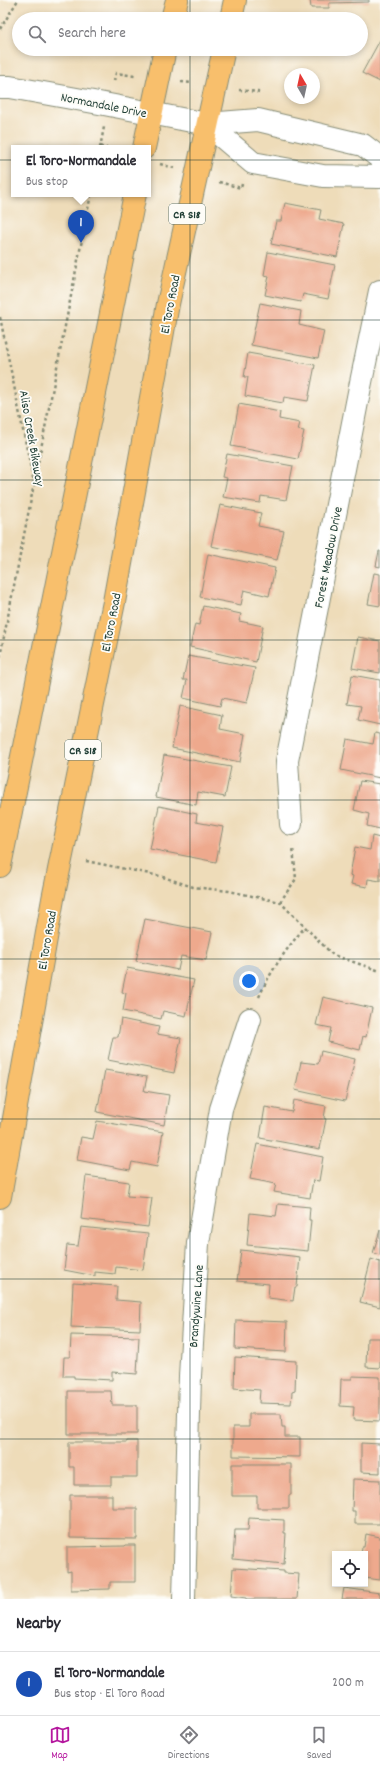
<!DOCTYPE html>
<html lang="en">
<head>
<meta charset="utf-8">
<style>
  :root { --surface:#fff; --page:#f2f2f3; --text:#2b2b33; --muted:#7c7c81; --line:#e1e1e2; --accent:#b5179e }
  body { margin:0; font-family:Dekko,sans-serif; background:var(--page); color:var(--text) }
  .controls { position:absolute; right:12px; bottom:12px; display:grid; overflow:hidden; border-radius:0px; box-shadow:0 2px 6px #0003 }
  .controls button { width:36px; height:36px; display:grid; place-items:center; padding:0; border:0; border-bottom:1px solid var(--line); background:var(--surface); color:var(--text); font:20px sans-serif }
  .compass { position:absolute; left:284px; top:68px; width:36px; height:36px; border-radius:50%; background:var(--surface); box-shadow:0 2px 6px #0003; rotate:351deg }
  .you { position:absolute; left:249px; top:981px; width:14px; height:14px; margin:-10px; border:3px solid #fff; border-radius:50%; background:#1a73e8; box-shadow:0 0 0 6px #1a73e833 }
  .badge { display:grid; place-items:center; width:26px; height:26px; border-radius:50%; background:var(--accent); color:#fff; font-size:13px; font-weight:700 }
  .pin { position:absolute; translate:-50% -33px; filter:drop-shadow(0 1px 2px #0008) }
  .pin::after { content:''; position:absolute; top:21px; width:14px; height:12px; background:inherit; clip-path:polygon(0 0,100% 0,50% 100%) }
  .popup { position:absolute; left:11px; top:145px; width:140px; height:52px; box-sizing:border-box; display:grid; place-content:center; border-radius:0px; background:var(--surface); filter:drop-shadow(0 1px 3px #0005); font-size:13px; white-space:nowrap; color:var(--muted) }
  .popup b { font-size:15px; color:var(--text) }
  .popup::after { content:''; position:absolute; left:50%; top:100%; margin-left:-8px; border:8px solid transparent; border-top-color:var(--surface) }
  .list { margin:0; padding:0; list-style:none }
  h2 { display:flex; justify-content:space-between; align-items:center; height:52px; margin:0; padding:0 16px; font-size:17px }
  h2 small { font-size:13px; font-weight:400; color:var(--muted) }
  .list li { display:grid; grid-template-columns:26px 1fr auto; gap:12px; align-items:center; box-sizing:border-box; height:64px; padding:0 16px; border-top:1px solid var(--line) }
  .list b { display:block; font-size:15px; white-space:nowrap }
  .list p { margin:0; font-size:13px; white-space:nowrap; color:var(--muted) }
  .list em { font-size:13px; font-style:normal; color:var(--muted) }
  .icon { flex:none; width:22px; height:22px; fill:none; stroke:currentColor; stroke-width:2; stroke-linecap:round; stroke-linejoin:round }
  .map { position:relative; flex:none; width:380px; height:1599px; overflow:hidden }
  .search { position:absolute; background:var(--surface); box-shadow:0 2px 6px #0003; left:12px; right:12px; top:12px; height:44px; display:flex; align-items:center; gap:10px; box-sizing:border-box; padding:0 14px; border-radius:22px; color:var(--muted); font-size:15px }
  .sheet { height:116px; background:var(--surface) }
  nav { display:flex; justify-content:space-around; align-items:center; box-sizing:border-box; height:56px; border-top:1px solid var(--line); background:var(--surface); font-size:11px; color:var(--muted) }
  nav a { display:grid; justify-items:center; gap:2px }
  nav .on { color:var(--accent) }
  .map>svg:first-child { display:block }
  .building { fill:#eea98d }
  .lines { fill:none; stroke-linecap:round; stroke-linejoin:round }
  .minor-casing { stroke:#868c76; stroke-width:24 }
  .tertiary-casing { stroke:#868c76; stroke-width:24 }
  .primary-casing { stroke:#868c76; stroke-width:24 }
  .path { stroke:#868c76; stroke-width:2.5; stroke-dasharray:3 3; stroke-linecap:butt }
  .minor { stroke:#fff; stroke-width:22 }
  .tertiary { stroke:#fff; stroke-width:22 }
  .primary { stroke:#f8bf6c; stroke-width:22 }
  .grid { fill:none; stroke:#1f3d34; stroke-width:1; stroke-opacity:0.55 }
  .labels { text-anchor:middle; stroke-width:3.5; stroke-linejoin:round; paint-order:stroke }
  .shield { fill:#fdfcf7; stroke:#62766e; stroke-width:1 }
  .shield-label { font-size:12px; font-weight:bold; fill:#1f3d34 }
  .street-label { font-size:13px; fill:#1f3d34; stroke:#fdfcf7 }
</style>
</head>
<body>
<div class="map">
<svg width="380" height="1599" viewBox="0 0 380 1599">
  <rect width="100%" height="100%" fill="#fdfcf7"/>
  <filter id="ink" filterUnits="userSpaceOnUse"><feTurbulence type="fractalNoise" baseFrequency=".025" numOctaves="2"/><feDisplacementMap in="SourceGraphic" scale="8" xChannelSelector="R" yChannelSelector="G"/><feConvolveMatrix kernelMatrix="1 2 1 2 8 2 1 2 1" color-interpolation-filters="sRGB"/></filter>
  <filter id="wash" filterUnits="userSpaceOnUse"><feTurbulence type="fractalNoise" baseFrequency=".012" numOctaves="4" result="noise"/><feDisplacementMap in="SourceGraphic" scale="16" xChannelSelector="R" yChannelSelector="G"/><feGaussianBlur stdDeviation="0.9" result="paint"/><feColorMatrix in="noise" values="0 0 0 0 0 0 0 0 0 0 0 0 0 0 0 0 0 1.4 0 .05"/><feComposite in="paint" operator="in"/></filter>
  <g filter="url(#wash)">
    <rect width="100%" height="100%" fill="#eedcb9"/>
    <g id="blocks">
      <!-- building -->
      <path class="building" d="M310,0H369V2L329,3V8H311Z
        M380,40V82L362,73Z
        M285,203L321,210L319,219L344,224L337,257L271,244L276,221H281Z
        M268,252L335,265L328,299L303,294L301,302L265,295L269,276L264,275Z
        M260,303L301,311L299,325L324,331L318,358L251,345Z
        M248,353L315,365L308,401L284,397L283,403L245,396L248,377H244Z
        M239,404L280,412L279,419L300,423L298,430L304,431L298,459L231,446Z
        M227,454L293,466L286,500L261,496L260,503L223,497L227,478L222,477Z
        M220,505L261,513L258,526L284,531L277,560L211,546Z
        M379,551H380V567L376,566Z
        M208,554L275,568L269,596L244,590L241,605L200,597Z
        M374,573L380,574V606L368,604Z
        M203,606L241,614L239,621L263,626L256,662L190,647L195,624L199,625Z
        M358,637L380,641V673L352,668Z
        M188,656L255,668L247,703L222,698L220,706L183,698L187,680H183Z
        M352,675L380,680V725L358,720L361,706L347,704Z
        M180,706L222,715L220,729L245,734L240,762L172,748Z
        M375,733L380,734V778L341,770L347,739L373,744Z
        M164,755L231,767L225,797L198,792L196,805L156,797Z
        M360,781L380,784V829L367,826L369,814L354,810Z
        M159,806L197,814L196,822L223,827L216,862L150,849Z
        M372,836L380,838V881L368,879L367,887L351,884L353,876L350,875L355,847L370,850Z
        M145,919L212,932L206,960L181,956L178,970L136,961Z
        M127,968L194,980L186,1016L163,1011L161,1019L123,1011L126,993L122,992Z
        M323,997L372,1008L366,1037L363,1036L360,1050L328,1042L331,1028L316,1025Z
        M121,1019L159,1027L157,1034L181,1038L174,1073L108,1060L113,1037H118Z
        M321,1051L355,1059L345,1101L295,1090L301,1062L318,1064Z
        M105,1070L147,1077L144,1091L169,1095L164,1125L97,1112Z
        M294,1100L326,1106L324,1118L326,1119L320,1149L260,1138L265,1107L292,1112Z
        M97,1121L163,1132L157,1167L132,1162L130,1170L77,1160L81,1137L93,1139Z
        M257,1144L323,1157L319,1181L313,1180L310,1198L274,1192L276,1184L250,1179Z
        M86,1176L129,1182L127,1196L152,1198L148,1227L81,1219Z
        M278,1204L310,1207L309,1220H311L308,1251L247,1245L250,1213L276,1216Z
        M81,1227L148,1234L143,1270L116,1267L115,1274L95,1272V1276L64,1270L67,1245L78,1246Z
        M380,1230V1255L373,1253Z
        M241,1250L300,1257L297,1287H295L293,1301L268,1298L269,1284L237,1281Z
        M371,1259L380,1262V1307L360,1302Z
        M73,1283L117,1286L116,1300L141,1302L140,1330L71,1327Z
        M236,1320L287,1322L286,1352L235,1349Z
        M71,1335L139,1337L137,1374L112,1372V1380L74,1378V1376H63L64,1357H70Z
        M367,1338H380V1368L366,1367Z
        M235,1357L296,1361L295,1391L292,1392L291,1404L259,1403L260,1390L234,1388Z
        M352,1376L380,1377V1421L353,1420L354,1407L340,1406L341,1379H352Z
        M68,1391H111L112,1405H137V1434H68Z
        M249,1414H281L282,1427H285V1437H300V1457L233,1456V1427H249Z
        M127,1441H137V1477H111V1485H74V1467H69V1442H127Z
        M361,1443L380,1444V1473L361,1472Z
        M232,1464H291V1495H289V1508H257V1496H232Z
        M353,1479L380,1480V1524H355V1511H352Z
        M70,1495H112V1508H137V1539L70,1538Z
        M249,1518L284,1520V1533H286L284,1564L233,1559L235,1530H248Z
        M366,1534L380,1537V1580L365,1578V1554H361L362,1547H364Z
        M126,1545H135V1582H110V1589L71,1590V1571L67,1572V1547L125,1546Z
        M233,1568L284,1571V1573L299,1574L297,1599H246V1598L231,1596Z
        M344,1588L380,1593V1599H342Z"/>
    </g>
  </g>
  <g filter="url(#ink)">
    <use href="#blocks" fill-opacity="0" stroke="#868c76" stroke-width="1"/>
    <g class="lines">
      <defs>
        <path id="minor" d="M207,124L253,163L323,176L380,177
          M207,124L258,120L363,145L380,158
          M291,824L287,761L360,387L380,291
          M184,1599L190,1376L198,1243L221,1109L250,1019"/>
        <path id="tertiary" d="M0,87H10L99,103L207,124"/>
        <path id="primary" d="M172,19L177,0
          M231,19L235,0
          M144,148L165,49
          M0,866L135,194
          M0,1197L53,899L114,602L168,304L224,49"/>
      </defs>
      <!-- minor casing -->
      <use href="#minor" class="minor-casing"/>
      <!-- tertiary casing -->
      <use href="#tertiary" class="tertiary-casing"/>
      <!-- primary casing -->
      <use href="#primary" class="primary-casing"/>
      <!-- path -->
      <path class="path" d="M0,29L18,0
        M114,81L116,73L135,76
        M181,82L192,83
        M239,90L258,92L257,96
        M100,146L107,148
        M100,148L104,127
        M160,164L174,168
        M219,182L241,188L242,184
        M0,317L34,484
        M0,657L91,194
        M86,861L160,876L193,887L229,891L280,902L333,955L380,971
        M280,902L296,879L293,848
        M259,997C271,970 285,951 304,928"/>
      <!-- minor -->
      <use href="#minor" class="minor"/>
      <!-- tertiary -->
      <use href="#tertiary" class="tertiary"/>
      <!-- primary -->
      <use href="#primary" class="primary"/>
    </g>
  </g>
  <!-- grid -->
  <path class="grid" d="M190,0V19M190,49V1599M0,160H380M0,320H380M0,480H380M0,640H380M0,800H380M0,959H380M0,1119H380M0,1279H380M0,1439H380"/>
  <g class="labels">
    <!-- shield labels -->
    <g class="shield">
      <rect x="169" y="204" width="36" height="20" rx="3"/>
      <rect x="65" y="740" width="36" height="20" rx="3"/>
    </g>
    <g class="shield-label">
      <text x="187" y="218">CR S18</text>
      <text x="83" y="754">CR S18</text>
    </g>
    <!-- street labels -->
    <g class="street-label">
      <text transform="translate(104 104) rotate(11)" y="5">Normandale Drive</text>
      <text transform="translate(169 304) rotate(-79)" y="5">El Toro Road</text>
      <text transform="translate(33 438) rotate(80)" y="5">Aliso Creek Bikeway</text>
      <text transform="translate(327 557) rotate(-79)" y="5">Forest Meadow Drive</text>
      <text transform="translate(110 622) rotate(-79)" y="5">El Toro Road</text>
      <text transform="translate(46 940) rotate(-80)" y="5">El Toro Road</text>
      <text transform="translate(195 1306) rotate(-86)" y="5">Brandywine Lane</text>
    </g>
  </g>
</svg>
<div class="controls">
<button><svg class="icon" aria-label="locate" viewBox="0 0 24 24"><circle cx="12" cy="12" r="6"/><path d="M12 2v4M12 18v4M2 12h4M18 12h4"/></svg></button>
</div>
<svg class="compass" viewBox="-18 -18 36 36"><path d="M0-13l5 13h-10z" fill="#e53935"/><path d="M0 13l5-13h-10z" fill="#7c7c81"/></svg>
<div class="you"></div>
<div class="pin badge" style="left:81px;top:243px;background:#1a4fb4">1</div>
<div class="popup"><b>El Toro-Normandale</b>Bus stop</div>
<div class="search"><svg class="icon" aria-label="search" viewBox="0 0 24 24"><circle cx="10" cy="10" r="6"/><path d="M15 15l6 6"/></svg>Search here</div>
</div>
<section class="sheet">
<h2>Nearby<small></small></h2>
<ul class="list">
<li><span class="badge" style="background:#1a4fb4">1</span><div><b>El Toro-Normandale</b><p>Bus stop · El Toro Road</p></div><em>200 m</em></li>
</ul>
</section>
<nav>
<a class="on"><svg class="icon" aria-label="map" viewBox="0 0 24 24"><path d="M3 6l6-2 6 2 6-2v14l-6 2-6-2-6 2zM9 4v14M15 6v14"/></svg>Map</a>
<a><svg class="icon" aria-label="directions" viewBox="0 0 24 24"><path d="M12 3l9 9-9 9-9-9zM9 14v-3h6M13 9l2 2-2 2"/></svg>Directions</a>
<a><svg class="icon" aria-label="saved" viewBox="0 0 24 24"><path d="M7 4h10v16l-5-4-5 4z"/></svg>Saved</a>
</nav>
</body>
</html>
